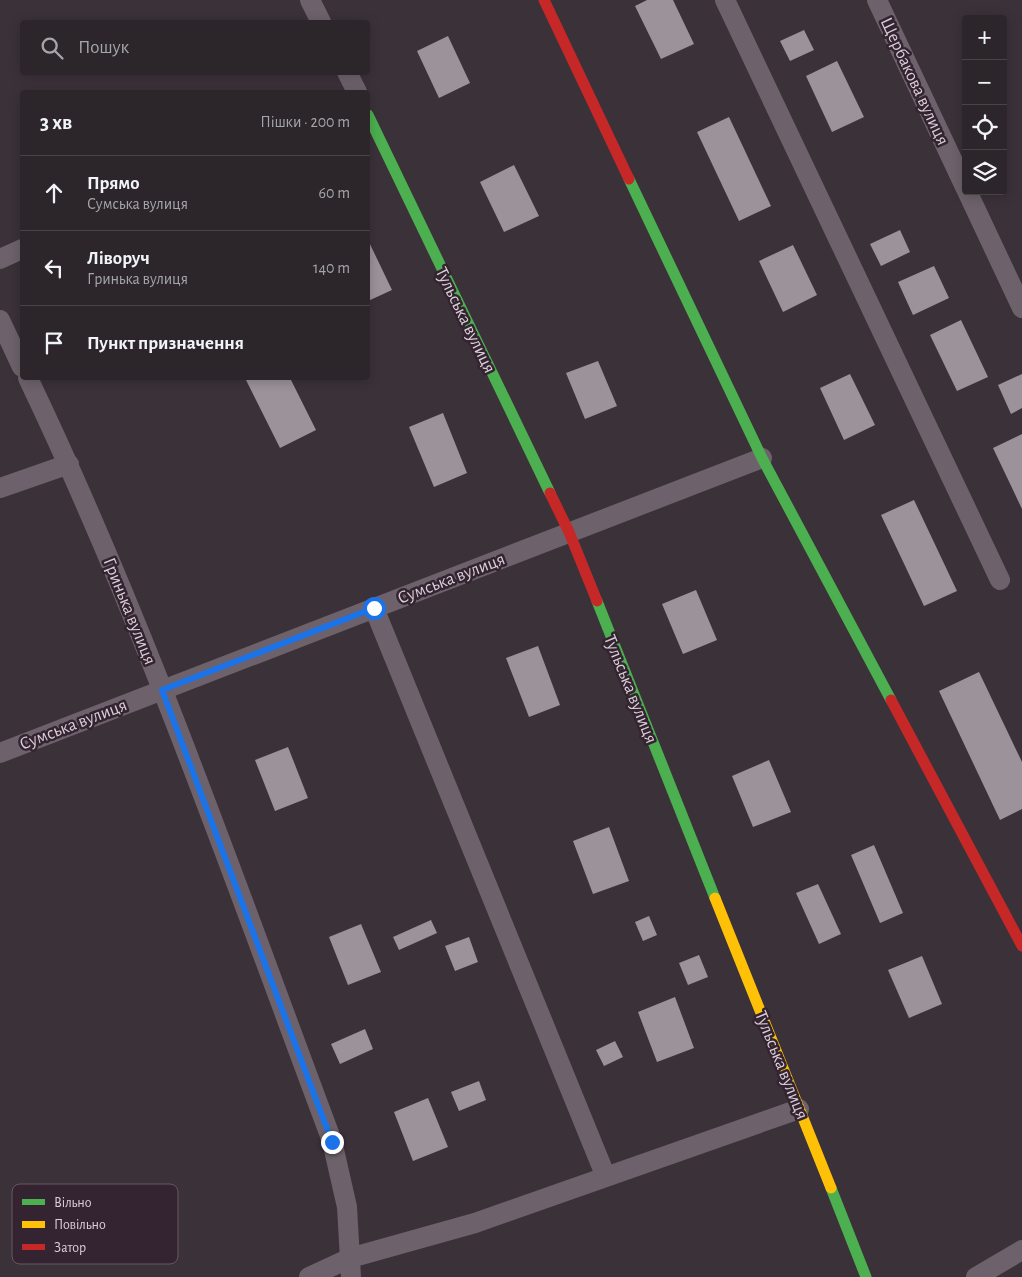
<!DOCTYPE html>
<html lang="uk">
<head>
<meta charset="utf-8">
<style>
  :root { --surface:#2c262b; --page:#383237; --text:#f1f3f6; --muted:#a6a5a9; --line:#484347 }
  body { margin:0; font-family:"Alegreya Sans",sans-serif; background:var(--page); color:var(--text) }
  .controls { position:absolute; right:15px; top:15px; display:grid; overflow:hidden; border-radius:5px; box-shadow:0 2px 12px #0003 }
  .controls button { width:45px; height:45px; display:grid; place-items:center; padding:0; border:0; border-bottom:1px solid var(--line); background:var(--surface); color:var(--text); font:25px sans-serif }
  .stop { position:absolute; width:15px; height:15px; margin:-11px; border:4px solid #1a73e8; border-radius:50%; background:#fff }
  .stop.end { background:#1a73e8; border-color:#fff; box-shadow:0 1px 5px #0008 }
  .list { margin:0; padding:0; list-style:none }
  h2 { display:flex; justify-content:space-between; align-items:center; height:65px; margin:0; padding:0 20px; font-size:21px }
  h2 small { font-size:16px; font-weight:400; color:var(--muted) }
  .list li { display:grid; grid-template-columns:32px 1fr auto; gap:15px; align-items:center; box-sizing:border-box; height:75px; padding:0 20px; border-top:1px solid var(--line) }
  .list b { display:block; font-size:19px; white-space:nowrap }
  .list p { margin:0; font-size:16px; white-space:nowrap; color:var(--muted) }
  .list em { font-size:16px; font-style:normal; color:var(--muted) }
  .icon { flex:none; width:28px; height:28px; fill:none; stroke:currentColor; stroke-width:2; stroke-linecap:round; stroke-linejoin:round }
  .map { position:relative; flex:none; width:1022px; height:1277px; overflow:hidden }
  .search { position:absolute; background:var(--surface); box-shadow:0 2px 12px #0003; left:20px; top:20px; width:350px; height:55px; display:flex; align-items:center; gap:12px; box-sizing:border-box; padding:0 18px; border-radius:5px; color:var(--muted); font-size:19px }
  .panel { position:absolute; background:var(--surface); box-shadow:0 2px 12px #0003; left:20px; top:90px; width:350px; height:290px; border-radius:5px }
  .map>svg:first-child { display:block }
  .building { fill:#9c929a }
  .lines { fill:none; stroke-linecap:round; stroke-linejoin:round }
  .street { stroke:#6d626b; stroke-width:20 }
  .fast { stroke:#4caf50; stroke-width:11 }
  .slow { stroke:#ffc107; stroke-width:11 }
  .jam { stroke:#c62828; stroke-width:11 }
  .route { stroke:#1a73e8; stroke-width:6 }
  .labels { text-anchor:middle; stroke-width:5; stroke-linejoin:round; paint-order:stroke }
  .street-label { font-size:18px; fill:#dacfd8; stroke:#342431 }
  .key { fill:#342431; stroke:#665763; stroke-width:1 }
  .key-label { font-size:14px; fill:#dacfd8 }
</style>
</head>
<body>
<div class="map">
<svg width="1022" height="1277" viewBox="0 0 1022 1277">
  <rect width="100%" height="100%" fill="#3b3239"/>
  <!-- building -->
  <path class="building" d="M647,0H673L694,44L661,59L635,6Z
    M804,30L814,50L790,61L780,41Z
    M448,36L470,83L439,98L417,51Z
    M837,61L864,117L832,132L806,76Z
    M729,117L771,206L739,221L697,132Z
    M514,165L539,216L504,232L480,182Z
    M900,230L910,252L881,266L870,244Z
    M368,240L392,290L368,301Z
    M793,245L817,295L783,312L759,261Z
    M934,266L949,298L913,315L898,282Z
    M961,320L988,377L957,391L930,335Z
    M598,361L617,406L585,419L566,373Z
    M850,374L875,425L844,440L820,388Z
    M1022,374V408L1011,414L998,385Z
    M245,378H290L316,430L280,448Z
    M443,413L467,473L434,487L409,427Z
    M1022,434V509L993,448Z
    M914,500L957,591L924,606L881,515Z
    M696,590L717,640L683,654L662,604Z
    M538,646L560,705L529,717L506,658Z
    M979,672L1022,762V809L1000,820L939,691Z
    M288,747L308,798L275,811L255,760Z
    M769,760L791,812L753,827L732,776Z
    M609,827L629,881L593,894L573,841Z
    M874,845L903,913L880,923L851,855Z
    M818,884L841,934L819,944L796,893Z
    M649,916L657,935L643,941L635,922Z
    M431,920L437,933L399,950L393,937Z
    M361,924L381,972L348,985L329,937Z
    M469,937L478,962L455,971L445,946Z
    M699,955L708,977L688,985L679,963Z
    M922,956L942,1004L909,1018L888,970Z
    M675,997L694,1048L657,1062L638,1012Z
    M365,1029L373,1049L340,1064L331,1044Z
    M615,1041L623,1057L604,1066L596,1050Z
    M479,1081L486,1100L459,1111L451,1092Z
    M428,1098L448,1147L413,1161L394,1112Z"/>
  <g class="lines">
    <!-- street -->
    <path class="street" d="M310,0L321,22
      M725,0L1000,580
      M877,0L966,189
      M347,72L357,92
      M967,191L1022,308
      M0,259L22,249
      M0,320L22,367
      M28,378C146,625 236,885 332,1141L347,1207L351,1277
      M0,488L69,464
      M374,608L606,1177
      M0,753L762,458
      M309,1277L350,1258L475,1223L799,1109
      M976,1277L1022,1250"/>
    <!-- fast -->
    <path class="fast" d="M368,115L550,493
      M629,179L762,458L891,700
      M597,601L715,898
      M831,1188L866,1277"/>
    <!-- slow -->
    <path class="slow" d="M715,898L831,1188"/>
    <!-- jam -->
    <path class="jam" d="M544,0L629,179
      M550,493L569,532L597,601
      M891,700L1022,946"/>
  </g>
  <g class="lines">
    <!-- route -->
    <path class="route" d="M332,1142L162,690L374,608"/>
  </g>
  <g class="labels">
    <!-- street labels -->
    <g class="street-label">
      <text transform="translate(915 81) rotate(65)" y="6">Щербакова вулиця</text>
      <text transform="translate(466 320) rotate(64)" y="6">Тульська вулиця</text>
      <text transform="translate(451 578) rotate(-21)" y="6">Сумська вулиця</text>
      <text transform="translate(130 611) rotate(68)" y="6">Гринька вулиця</text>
      <text transform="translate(631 689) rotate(68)" y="6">Тульська вулиця</text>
      <text transform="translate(73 724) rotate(-21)" y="6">Сумська вулиця</text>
      <text transform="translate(782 1065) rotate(68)" y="6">Тульська вулиця</text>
    </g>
  </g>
  <!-- legend -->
  <rect x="12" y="1184" width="166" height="80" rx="8" class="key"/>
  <rect x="22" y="1199" width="23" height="6" fill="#4caf50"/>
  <rect x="22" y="1221" width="23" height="7" fill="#ffc107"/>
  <rect x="22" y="1244" width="23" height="6" fill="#c62828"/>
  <g class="key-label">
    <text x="54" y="1207">Вільно</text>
    <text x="54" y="1229">Повільно</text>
    <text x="54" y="1252">Затор</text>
  </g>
</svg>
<div class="controls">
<button>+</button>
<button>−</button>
<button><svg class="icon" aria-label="locate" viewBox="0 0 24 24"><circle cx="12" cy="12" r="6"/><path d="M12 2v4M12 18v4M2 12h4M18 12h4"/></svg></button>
<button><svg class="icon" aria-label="layers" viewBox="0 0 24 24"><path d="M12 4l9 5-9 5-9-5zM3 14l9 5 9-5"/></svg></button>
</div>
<div class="stop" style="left:374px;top:608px"></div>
<div class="stop end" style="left:332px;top:1142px"></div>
<div class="search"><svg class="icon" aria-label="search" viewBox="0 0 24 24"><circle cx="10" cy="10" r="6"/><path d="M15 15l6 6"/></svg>Пошук</div>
<section class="panel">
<h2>3 хв<small>Пішки · 200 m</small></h2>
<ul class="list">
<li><svg class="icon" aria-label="ahead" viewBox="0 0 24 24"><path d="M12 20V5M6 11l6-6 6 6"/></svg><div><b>Прямо</b><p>Сумська вулиця</p></div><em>60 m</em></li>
<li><svg class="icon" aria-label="left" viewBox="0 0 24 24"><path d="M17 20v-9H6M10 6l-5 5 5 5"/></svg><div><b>Ліворуч</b><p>Гринька вулиця</p></div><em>140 m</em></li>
<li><svg class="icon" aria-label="arrive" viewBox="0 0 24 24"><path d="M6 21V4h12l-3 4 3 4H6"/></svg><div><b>Пункт призначення</b></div></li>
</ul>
</section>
</div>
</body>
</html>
